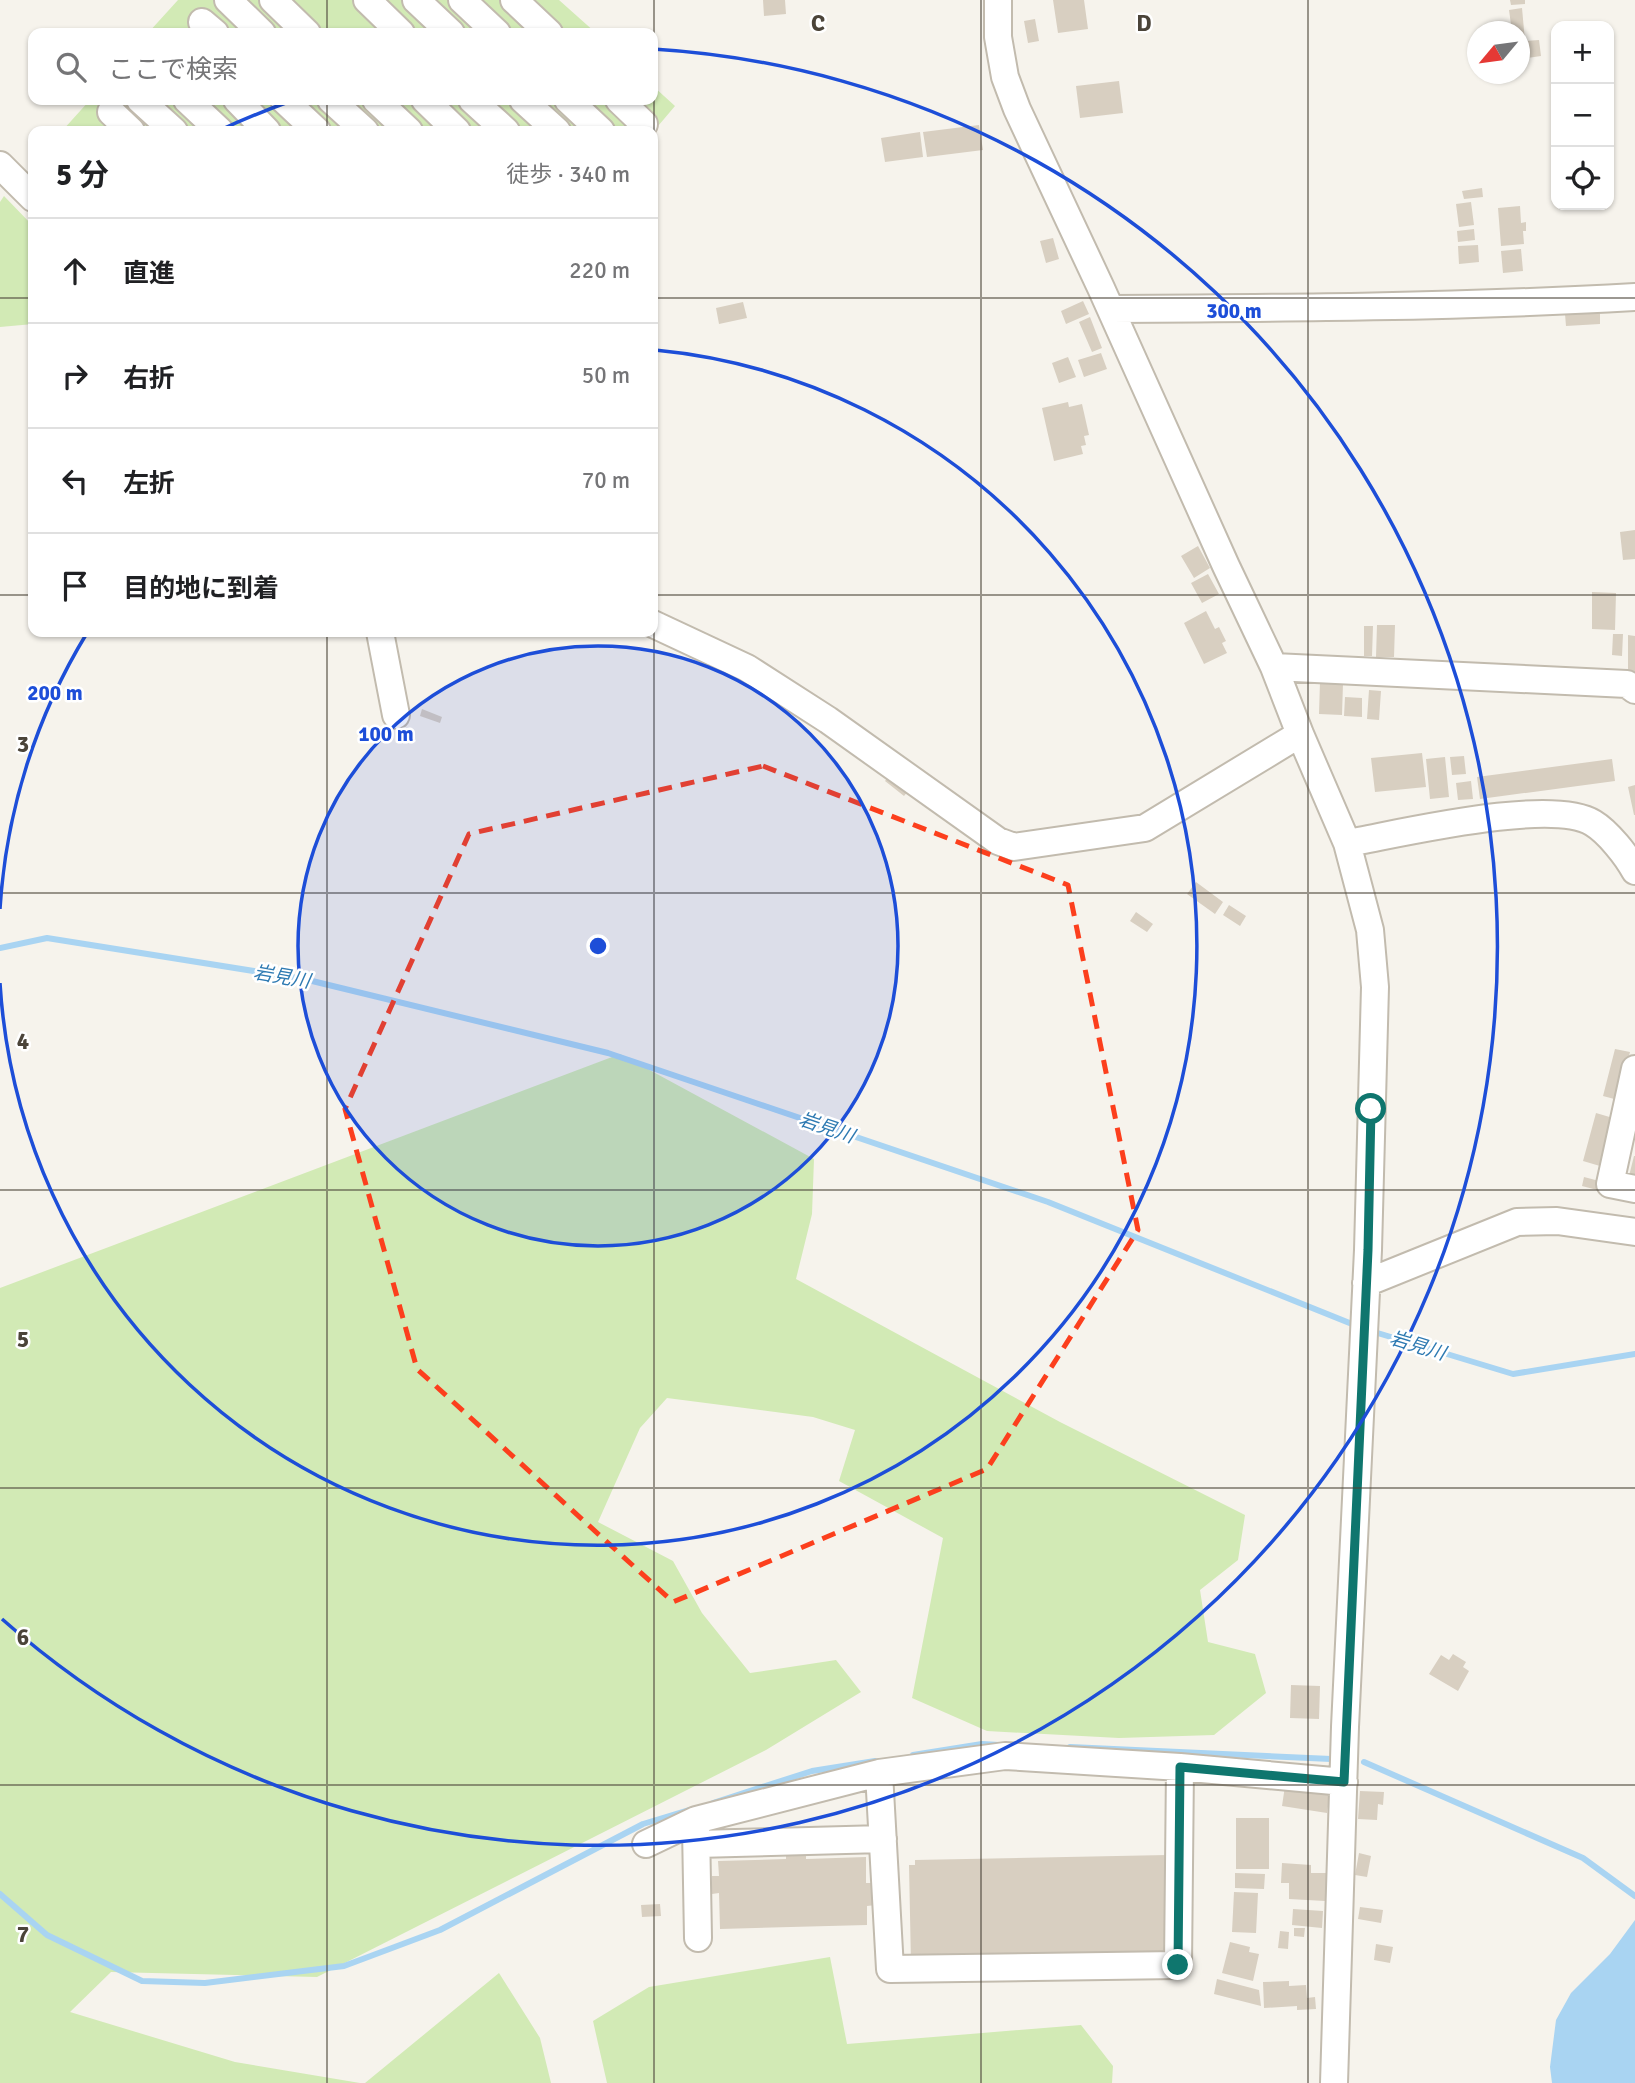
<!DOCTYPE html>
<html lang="ja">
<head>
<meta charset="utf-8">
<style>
  :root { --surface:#fff; --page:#f2f2f2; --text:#202124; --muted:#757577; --line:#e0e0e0 }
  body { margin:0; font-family:Signika,"Noto Sans JP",sans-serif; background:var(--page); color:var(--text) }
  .controls { position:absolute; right:21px; top:21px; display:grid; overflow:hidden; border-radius:14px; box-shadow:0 2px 5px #0004 }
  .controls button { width:63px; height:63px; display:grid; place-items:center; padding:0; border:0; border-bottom:2px solid var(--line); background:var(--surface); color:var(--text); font:35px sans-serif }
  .compass { position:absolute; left:1467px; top:21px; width:63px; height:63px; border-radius:50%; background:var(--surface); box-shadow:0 2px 5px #0004; rotate:241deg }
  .stop { position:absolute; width:21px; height:21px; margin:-16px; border:5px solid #0f766e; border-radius:50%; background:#fff }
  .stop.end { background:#0f766e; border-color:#fff; box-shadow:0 2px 7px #0008 }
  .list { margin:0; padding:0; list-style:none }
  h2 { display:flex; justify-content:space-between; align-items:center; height:91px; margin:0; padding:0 28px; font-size:30px }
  h2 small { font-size:23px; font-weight:400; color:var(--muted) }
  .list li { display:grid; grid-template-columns:46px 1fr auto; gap:21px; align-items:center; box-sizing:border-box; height:105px; padding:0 28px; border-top:2px solid var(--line) }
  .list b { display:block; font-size:26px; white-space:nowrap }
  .list em { font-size:23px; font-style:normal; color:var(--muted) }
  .icon { flex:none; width:38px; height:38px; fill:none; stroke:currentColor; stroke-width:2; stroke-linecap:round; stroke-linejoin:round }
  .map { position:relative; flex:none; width:1635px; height:2083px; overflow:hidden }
  .search { position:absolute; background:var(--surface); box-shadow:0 2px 5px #0004; left:28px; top:28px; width:630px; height:77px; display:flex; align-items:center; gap:18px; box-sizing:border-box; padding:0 24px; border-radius:14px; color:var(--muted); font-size:26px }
  .panel { position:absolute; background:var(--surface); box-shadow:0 2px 5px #0004; left:28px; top:126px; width:630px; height:511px; border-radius:14px }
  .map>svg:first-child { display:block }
  .green { fill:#d2eab5 }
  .water { fill:#a9d4f2 }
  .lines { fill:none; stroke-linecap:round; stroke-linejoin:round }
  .stream { stroke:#a9d4f2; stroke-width:6 }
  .building { fill:#d8cfc1 }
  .minor-casing { stroke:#c2bbae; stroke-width:30 }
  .minor { stroke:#fff; stroke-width:26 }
  .route { stroke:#0f766e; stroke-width:9 }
  .marked { fill:none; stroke:#fc3f1d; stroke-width:5; stroke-dasharray:14 9; stroke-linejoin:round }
  .grid { fill:none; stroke:#4b4439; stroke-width:2; stroke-opacity:0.55 }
  .ring { fill:none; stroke:#1d4ed8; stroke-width:3.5 }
  .labels { text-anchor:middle; stroke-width:5; stroke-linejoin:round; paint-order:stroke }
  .water-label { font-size:19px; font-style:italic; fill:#2e7ab2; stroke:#fff }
  .grid-label { font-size:23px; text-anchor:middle; font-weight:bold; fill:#4b4439; stroke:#fff; stroke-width:5; stroke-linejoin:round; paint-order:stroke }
  .centre { fill:#1d4ed8; stroke:#fff; stroke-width:3.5 }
  .ring-label { font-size:21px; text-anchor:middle; font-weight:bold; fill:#1d4ed8; stroke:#fff; stroke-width:5; stroke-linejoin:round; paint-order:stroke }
</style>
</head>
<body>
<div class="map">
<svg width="1635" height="2083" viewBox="0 0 1635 2083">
  <rect width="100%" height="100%" fill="#f6f3ec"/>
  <!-- green -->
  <path class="green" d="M178,0H559L596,33H148Z
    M653,86L675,106L653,132L62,131L90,100H653Z
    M4,196L33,226V324L0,327V202Z
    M620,1054L814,1159L812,1214L796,1279L1060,1422L1245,1515L1238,1560L1200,1590L1208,1642L1255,1654L1266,1693L1214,1735L1119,1738L987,1731L912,1698L943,1538L839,1481L855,1430L813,1417L667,1398L640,1428L598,1522L673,1561L702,1613L750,1673L836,1660L861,1692L766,1750L317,1977L111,1972L70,2012L235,2062L360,2083H0V1288Z
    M830,1957L847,2044L1081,2025L1113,2066L1112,2083H607L593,2021L649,1987Z
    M499,1973L540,2038L551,2083H365Z"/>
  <!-- water -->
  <path class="water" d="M1635,1920V2083H1552L1550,2067L1556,2020L1571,1993L1610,1954Z"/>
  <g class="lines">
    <!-- stream -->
    <path class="stream" d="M0,948L47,938L304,979L608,1053L1048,1202L1357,1326
      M1371,1331L1513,1374L1635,1354
      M1070,1747L1331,1759
      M913,1755L982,1744L999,1745
      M1364,1762L1583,1858L1635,1896
      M713,1803L812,1771L875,1761
      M0,1894L47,1935L142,1981L205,1983L344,1966L440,1930L643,1824L689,1810"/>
  </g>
  <!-- building -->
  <path class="building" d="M763,0H785L786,14L764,16Z
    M1053,0H1084L1088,29L1058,33Z
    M1510,0H1525V4L1511,5Z
    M1522,8L1525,41L1539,40L1541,56L1520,59V32H1512L1509,10Z
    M1035,19L1039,41L1028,43L1024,21Z
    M1119,81L1123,113L1080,118L1076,86Z
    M979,125L983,150L927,157L923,132Z
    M920,132L923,157L885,162L881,138Z
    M1482,188L1483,197L1464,199L1462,191Z
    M1471,202L1474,225L1459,227L1456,204Z
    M1520,206L1521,223L1526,222V231H1523L1524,244L1501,246L1498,208Z
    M1474,229L1475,240L1458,242L1457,231Z
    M1053,238L1059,259L1046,263L1040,241Z
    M1478,245L1479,262L1459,264L1458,246Z
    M1521,249L1523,271L1503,273L1501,251Z
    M1083,301L1089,314L1066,324L1061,311Z
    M743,302L747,318L719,324L716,308Z
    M1600,313V324L1566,326L1565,314Z
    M1090,317L1102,348L1092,352L1079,322Z
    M1101,353L1107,369L1084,377L1078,360Z
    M1068,357L1076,377L1059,383L1052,363Z
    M1068,402L1069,407L1082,404L1089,435L1084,436L1086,445L1081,446L1083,454L1054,461L1042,408Z
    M1635,530V559L1623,560L1620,532Z
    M1198,546L1210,568L1194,578L1181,556Z
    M1208,574L1219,594L1202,603L1191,583Z
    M1592,592L1616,593L1615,630L1592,629Z
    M1206,611L1215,629L1219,627L1226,641L1222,643L1227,653L1204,664L1184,623Z
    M1377,625H1395L1394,657H1376Z
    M1364,626H1373L1372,656H1364Z
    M1613,634H1623L1622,656L1612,655Z
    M1628,635L1635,636V671H1628Z
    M1320,682L1343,683L1342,715L1319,714Z
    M1369,690L1381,691L1379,720L1367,719Z
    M1345,697L1362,698V717L1344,716Z
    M422,709L442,717L440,723L420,716Z
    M1422,753L1426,787L1375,792L1371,758Z
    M1464,756L1466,774L1452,775L1450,757Z
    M1445,757L1449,797L1430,799L1426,759Z
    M1612,759L1615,781L1480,799L1477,777Z
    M894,769L914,784L904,796L885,781Z
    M1471,781L1473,799L1458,800L1456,783Z
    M1635,785V815H1634L1628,787Z
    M1196,882L1223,902L1215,914L1187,894Z
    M1229,905L1246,916L1240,926L1223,915Z
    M1136,912L1153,924L1147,932L1130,921Z
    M1615,1049L1630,1052L1618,1100L1603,1096Z
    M1596,1113L1613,1118L1600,1166L1583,1161Z
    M1634,1156H1635V1178L1629,1176Z
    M1584,1177L1603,1182L1601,1191L1582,1186Z
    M1453,1654L1466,1662L1463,1667L1469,1671L1458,1691L1429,1674L1441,1655L1449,1660Z
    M1291,1685L1320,1686L1319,1719L1290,1718Z
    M1285,1786L1330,1793L1327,1813L1282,1806Z
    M1360,1791L1384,1792L1383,1805L1378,1804L1377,1820L1358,1819Z
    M1236,1818H1269V1869H1236Z
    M1359,1853L1371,1856L1367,1877L1355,1875Z
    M806,1854V1859L866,1857V1883H875L876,1905L867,1906V1925L720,1929L719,1893L712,1894V1876H719L718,1861L786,1859V1855Z
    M1167,1855L1169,1952L911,1964L909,1865H915V1860Z
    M1282,1863L1311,1865V1873H1327L1325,1901L1289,1899V1883H1281Z
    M1235,1873L1265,1874L1264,1889L1235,1888Z
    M1234,1892L1258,1893L1256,1933L1232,1932Z
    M660,1904L661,1916L642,1917L641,1905Z
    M1360,1907L1383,1910L1381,1923L1358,1919Z
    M1293,1909L1323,1911L1322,1928L1292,1925Z
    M1294,1928H1305L1304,1937L1294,1936Z
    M1280,1931L1289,1932L1288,1949L1278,1948Z
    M1230,1942L1250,1947L1249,1952L1259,1954L1253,1981L1222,1973Z
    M1376,1944L1393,1947L1390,1963L1374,1960Z
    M1217,1979L1259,1990L1261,2006L1214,1994Z
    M1289,1981V1986L1306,1985L1307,1998L1315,1997L1316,2009L1297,2010V2006L1264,2008L1263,1982Z"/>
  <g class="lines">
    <defs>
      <path id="minor" d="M228,0L262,33
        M273,0L307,33
        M367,0L401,33
        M416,0L451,33
        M462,0L497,33
        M514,0L549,33
        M998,0V37L1005,77L1017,109L1101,288L1226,566L1274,667L1300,734L1347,843L1370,930L1375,987L1368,1250L1345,1727L1334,2083
        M202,22L215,33
        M140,100L174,131
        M187,100L220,131
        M237,100L267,131
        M284,100L317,131
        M331,100L365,131
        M376,100L409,131
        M425,100L457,131
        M472,100L506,131
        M523,100L557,131
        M568,100L601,131
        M619,100L644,124
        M111,112L131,131
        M0,165L33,198
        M1111,309C1286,308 1460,307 1635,297
        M653,624L747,668L828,720L998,841L1014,847L1145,828L1300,734
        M380,632L396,715
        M1274,667L1627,684L1635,690
        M1347,843C1399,834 1551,797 1593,823C1608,832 1627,856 1635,871
        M1635,1069L1610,1184L1635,1189
        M1366,1283L1517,1222L1557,1221L1635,1232
        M879,1773L890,1969L1178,1965L1180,1767
        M696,1828L698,1938
        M646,1844L696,1820L879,1773L1005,1756L1180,1767L1344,1782
        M697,1844L883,1839"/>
    </defs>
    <!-- minor casing -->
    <use href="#minor" class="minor-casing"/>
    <!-- minor -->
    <use href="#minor" class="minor"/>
  </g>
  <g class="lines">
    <!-- route -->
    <path class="route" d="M1178,1965L1180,1767L1344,1782L1368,1250L1371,1109"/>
  </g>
  <!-- marked area -->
  <path class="marked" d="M763,766L1068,885L1138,1230L987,1469L673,1602L417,1369L345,1109L469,834Z"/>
  <!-- grid -->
  <path class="grid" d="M327,0V33M654,0V2083M981,0V2083M1308,0V2083M327,100V131M0,298H33M653,298H1635M0,595H33M653,595H1635M327,632V2083M0,893H1635M0,1190H1635M0,1488H1635M0,1785H1635"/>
  <!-- distance rings -->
  <circle cx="598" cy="946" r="300" fill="#1d4ed8" fill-opacity=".12"/>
  <g class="ring">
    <circle cx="598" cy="946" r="300"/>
    <path d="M0 909A599 599 0 0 1 87 633M655 350A599 599 0 1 1 0 983"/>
    <path d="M218 131A899 899 0 0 1 291 101M653 49A899 899 0 1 1 2 1619"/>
  </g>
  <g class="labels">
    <!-- water labels -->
    <g class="water-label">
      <text transform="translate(282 976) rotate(10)" y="7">岩見川</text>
      <text transform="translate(827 1127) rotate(19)" y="7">岩見川</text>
      <text transform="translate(1418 1345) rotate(17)" y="7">岩見川</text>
    </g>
  </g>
  <g class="grid-label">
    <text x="818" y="31">C</text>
    <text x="1144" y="31">D</text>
    <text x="23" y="752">3</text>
    <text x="23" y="1049">4</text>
    <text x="23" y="1347">5</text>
    <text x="23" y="1645">6</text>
    <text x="23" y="1942">7</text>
  </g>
  <circle cx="598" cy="946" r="10" class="centre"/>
  <g class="ring-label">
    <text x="1234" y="318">300 m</text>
    <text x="55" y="700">200 m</text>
    <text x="386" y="741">100 m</text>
  </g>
</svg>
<div class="controls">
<button>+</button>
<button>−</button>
<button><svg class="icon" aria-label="locate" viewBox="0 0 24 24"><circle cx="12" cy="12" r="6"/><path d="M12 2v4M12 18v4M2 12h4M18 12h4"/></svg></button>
</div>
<svg class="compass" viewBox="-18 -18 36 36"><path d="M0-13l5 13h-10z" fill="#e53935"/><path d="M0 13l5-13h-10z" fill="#757577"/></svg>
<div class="stop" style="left:1371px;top:1109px"></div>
<div class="stop end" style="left:1178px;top:1965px"></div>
<div class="search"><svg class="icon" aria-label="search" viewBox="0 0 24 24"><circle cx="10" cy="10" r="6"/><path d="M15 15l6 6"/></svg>ここで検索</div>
<section class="panel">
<h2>5 分<small>徒歩 · 340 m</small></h2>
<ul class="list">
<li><svg class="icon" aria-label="ahead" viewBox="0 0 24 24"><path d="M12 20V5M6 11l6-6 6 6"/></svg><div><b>直進</b></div><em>220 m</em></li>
<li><svg class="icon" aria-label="right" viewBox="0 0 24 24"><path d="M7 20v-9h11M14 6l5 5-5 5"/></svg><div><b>右折</b></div><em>50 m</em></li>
<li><svg class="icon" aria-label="left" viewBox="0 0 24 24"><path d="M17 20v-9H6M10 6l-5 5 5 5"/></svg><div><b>左折</b></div><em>70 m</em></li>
<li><svg class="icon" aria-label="arrive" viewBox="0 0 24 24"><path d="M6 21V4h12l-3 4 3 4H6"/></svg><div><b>目的地に到着</b></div></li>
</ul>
</section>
</div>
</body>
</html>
